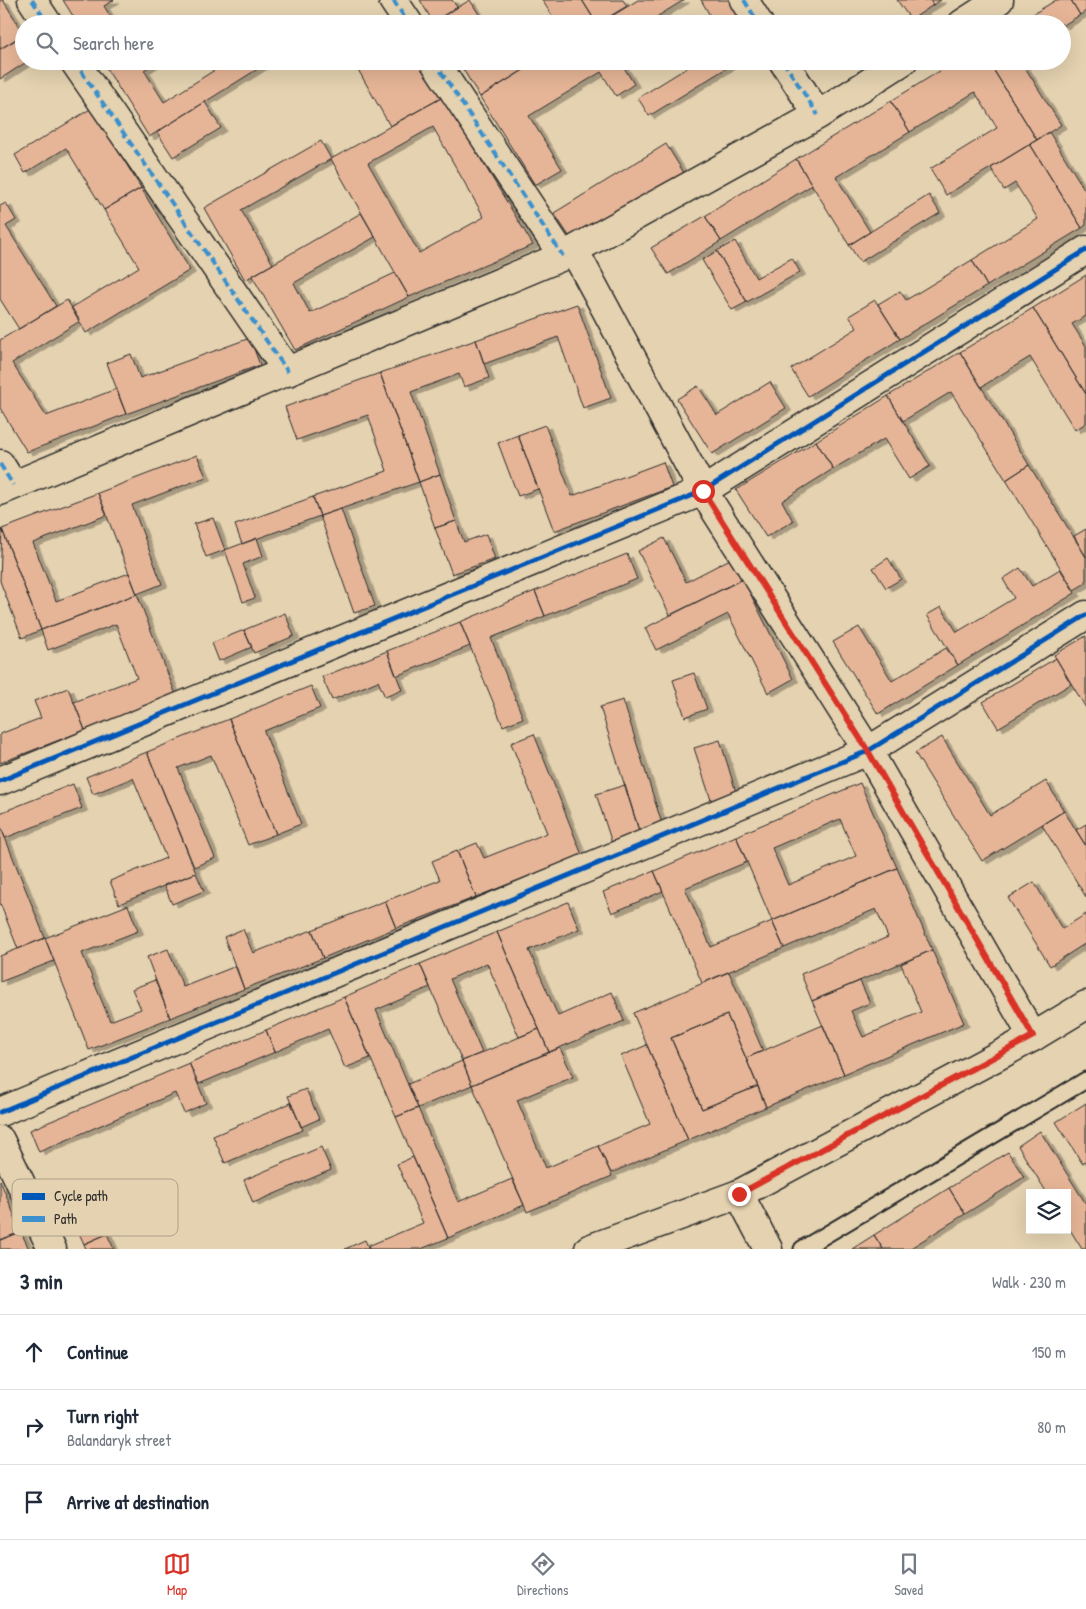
<!DOCTYPE html>
<html lang="en">
<head>
<meta charset="utf-8">
<style>
  :root { --surface:#fff; --page:#f6f6f7; --text:#1f2937; --muted:#747a83; --line:#e0e1e3; --accent:#d93025 }
  body { margin:0; font-family:"Patrick Hand",sans-serif; background:var(--page); color:var(--text) }
  .controls { position:absolute; right:15px; bottom:15px; display:grid; overflow:hidden; border-radius:0px; box-shadow:0 5px 20px #0002 }
  .controls button { width:45px; height:45px; display:grid; place-items:center; padding:0; border:0; border-bottom:1px solid var(--line); background:var(--surface); color:var(--text); font:25px sans-serif }
  .stop { position:absolute; width:15px; height:15px; margin:-11px; border:4px solid #d93025; border-radius:50%; background:#fff }
  .stop.end { background:#d93025; border-color:#fff; box-shadow:0 1px 5px #0008 }
  .list { margin:0; padding:0; list-style:none }
  h2 { display:flex; justify-content:space-between; align-items:center; height:65px; margin:0; padding:0 20px; font-size:21px }
  h2 small { font-size:16px; font-weight:400; color:var(--muted) }
  .list li { display:grid; grid-template-columns:32px 1fr auto; gap:15px; align-items:center; box-sizing:border-box; height:75px; padding:0 20px; border-top:1px solid var(--line) }
  .list b { display:block; font-size:19px; white-space:nowrap }
  .list p { margin:0; font-size:16px; white-space:nowrap; color:var(--muted) }
  .list em { font-size:16px; font-style:normal; color:var(--muted) }
  .icon { flex:none; width:28px; height:28px; fill:none; stroke:currentColor; stroke-width:2; stroke-linecap:round; stroke-linejoin:round }
  .map { position:relative; flex:none; width:1086px; height:1249px; overflow:hidden }
  .search { position:absolute; background:var(--surface); box-shadow:0 5px 20px #0002; left:15px; right:15px; top:15px; height:55px; display:flex; align-items:center; gap:12px; box-sizing:border-box; padding:0 18px; border-radius:28px; color:var(--muted); font-size:19px }
  .sheet { height:290px; background:var(--surface) }
  nav { display:flex; justify-content:space-around; align-items:center; box-sizing:border-box; height:70px; border-top:1px solid var(--line); background:var(--surface); font-size:14px; color:var(--muted) }
  nav a { display:grid; justify-items:center; gap:2px }
  nav .on { color:var(--accent) }
  .map>svg:first-child { display:block }
  .building { fill:#e6b597; stroke:#2b2b2b; fill-rule:evenodd; filter:url(#shadow) }
  .lines { fill:none; stroke-linecap:round; stroke-linejoin:round }
  .lane-casing { stroke:#2b2b2b; stroke-width:19 }
  .street-casing { stroke:#2b2b2b; stroke-width:31 }
  .secondary-casing { stroke:#2b2b2b; stroke-width:31 }
  .lane { stroke:#e4d2b0; stroke-width:15 }
  .street { stroke:#e4d2b0; stroke-width:28 }
  .secondary { stroke:#e4d2b0; stroke-width:28 }
  .quiet { stroke:#3b90cd; stroke-width:4; stroke-dasharray:8 4; stroke-linecap:butt }
  .cycleway-casing { stroke:#e4d2b0; stroke-width:8 }
  .cycleway { stroke:#0057b8; stroke-width:5 }
  .route { stroke:#d93025; stroke-width:6 }
  .key { fill:#e4d2b0; stroke:#aca088; stroke-width:1 }
  .key-label { font-size:14px; fill:#2b2b2b }
</style>
</head>
<body>
<div class="map">
<svg width="1086" height="1249" viewBox="0 0 1086 1249">
  <defs>
    <filter id="shadow"><feDropShadow dx="5.5" dy="3" stdDeviation="0" flood-color="#0004"/></filter>
  </defs>
  <rect width="100%" height="100%" fill="#e4d2b0"/>
  <filter id="ink" filterUnits="userSpaceOnUse"><feTurbulence type="fractalNoise" baseFrequency=".02" numOctaves="2"/><feDisplacementMap in="SourceGraphic" scale="10" xChannelSelector="R" yChannelSelector="G"/><feConvolveMatrix kernelMatrix="1 2 1 2 8 2 1 2 1" color-interpolation-filters="sRGB"/></filter>
  <g filter="url(#ink)">
    <!-- building -->
    <path class="building" d="M0,0H3L24,34L0,49Z
      M63,0H114L104,6L115,24H78Z
      M420,0H452L457,7L433,22Z
      M470,0L485,24H435L433,22Z
      M542,0H582L597,24H542L553,17Z
      M582,0H623L627,6L597,24Z
      M638,0H684L645,24H599Z
      M701,0H731L746,24H715Z
      M897,0H930L933,5L911,20Z
      M930,0H941L933,5Z
      M1056,0H1071L1080,15L1062,26V24H1017Z
      M1071,0H1086V11L1080,15Z
      M24,35V61H28L0,79V49Z
      M112,61H158L144,70L164,102L229,61H262L264,65L149,137L105,66Z
      M364,61H423L443,97L390,126L356,66Z
      M458,61H538L480,97Z
      M538,61H620L634,84L616,96L601,72L529,116L562,169L535,185L480,97Z
      M698,61H738L649,116L638,98Z
      M956,61H988L1037,140L946,195L930,169L997,128L975,92L910,132L891,101Z
      M988,61H1021L1061,125L1037,140Z
      M443,97L533,245L409,297L331,159ZM433,127L484,217L419,253L368,163Z
      M891,101L910,132L836,177L870,232L849,245L796,159Z
      M205,102L221,128L173,157L157,132Z
      M92,108L141,188L104,210L66,148L25,173L15,155Z
      M1049,132L1086,192V225L1082,228L1030,144Z
      M321,141L331,159L241,210L273,264L245,280L204,208Z
      M666,144L684,173L573,242L554,213Z
      M1030,144L1082,228L987,286L972,260L1038,219L1015,183L1004,190L991,168Z
      M796,159L812,185L721,241L705,216Z
      M141,188L190,270L86,333L71,308L139,267L104,210Z
      M929,195L940,213L860,262L849,245Z
      M6,203L16,220L6,226L56,306L19,329L0,299V206Z
      M361,213L375,237L294,283L310,313L395,273L409,297L295,350L252,276Z
      M705,216L721,241L668,274L651,248Z
      M735,241L756,278L792,258L800,272L747,302L717,251Z
      M717,251L747,302L732,310L702,260Z
      M972,260L987,286L900,339L878,304L900,291L906,300Z
      M1086,275V316L1072,324L1086,346V394L1033,308Z
      M67,300L80,321L12,363L46,416L116,389L126,414L27,452L0,408V340Z
      M875,300L900,339L808,396L791,369L857,328L849,316Z
      M577,304L611,398L583,408L558,337L484,364L476,340Z
      M1033,308L1086,394V423L1075,430L1030,357L981,387L960,352Z
      M250,338L260,365L126,414L107,363L131,354L140,378Z
      M476,340L489,378L464,387L459,374L411,392L440,474L419,482L380,373Z
      M960,352L1029,465L1006,480L951,392L903,421L888,396Z
      M380,373L419,482L320,516L313,497L387,471L368,415L297,440L285,407Z
      M770,382L786,408L712,454L677,399L698,386L717,415Z
      M888,396L930,466L909,479L884,439L833,469L816,441Z
      M545,425L572,496L663,462L672,487L554,531L518,435Z
      M518,435L538,489L518,496L498,443Z
      M816,441L833,469L782,501L793,521L766,537L736,490Z
      M197,455L206,477L132,505L162,584L137,594L98,493Z
      M1029,465L1086,557V583L1074,590L1006,480Z
      M440,474L456,521L435,528L419,482Z
      M98,493L107,515L33,543L56,601L129,573L137,594L41,630L2,529Z
      M313,497L320,516L242,544L235,525Z
      M341,509L375,606L354,613L320,516Z
      M213,518L225,550L206,557L194,524Z
      M456,521L464,542L486,534L495,559L452,574L435,528Z
      M2,529L41,630L22,638L0,581Z
      M1086,529V557L1074,536Z
      M257,538L263,556L243,564L255,598L243,602L225,550Z
      M664,538L686,582L732,558L743,579L670,615L638,551Z
      M627,554L637,579L545,616L535,591Z
      M888,558L901,579L886,588L873,568Z
      M1020,568L1032,586L1060,569L1075,593L958,665L927,615L941,607L957,632L1014,598L1003,579Z
      M743,579L793,679L768,693L728,614L656,650L645,628Z
      M535,591L545,616L491,638L523,718L503,726L460,622Z
      M137,594L176,695L85,730L74,702L137,678L116,624L48,650L41,630Z
      M285,613L294,636L254,653L244,630Z
      M460,622L470,646L396,676L387,651Z
      M859,627L892,681L946,648L958,665L878,714L833,642Z
      M244,630L252,647L219,661L212,643Z
      M1086,636V708L1054,655Z
      M387,651L402,690L385,697L378,681L332,700L322,677Z
      M1056,658L1071,684L998,728L983,702Z
      M694,673L707,709L685,717L673,680Z
      M311,686L320,708L264,731L301,824L276,834L229,719Z
      M68,688L85,730L0,763V734L41,718L34,701Z
      M623,700L663,827L640,834L600,707Z
      M229,719L276,834L248,845L211,755L178,768L215,858L194,867L147,752Z
      M534,734L582,855L476,897L457,851L477,843L484,858L547,833L511,743Z
      M942,737L990,815L1046,781L1064,811L982,861L915,753Z
      M720,740L736,792L711,800L694,748Z
      M147,752L196,873L119,904L110,881L166,858L133,778L93,794L86,777Z
      M860,783L897,868L772,921L736,836ZM840,819L856,856L788,885L772,848Z
      M73,784L82,808L5,838L0,825V813Z
      M625,785L640,834L612,843L596,794Z
      M1064,811L1086,846V897L1042,825Z
      M1086,824V846L1076,830Z
      M0,825L45,938L18,949L0,903Z
      M736,836L747,862L685,888L711,947L772,921L784,948L702,983L654,871Z
      M457,851L476,897L396,928L385,901L440,880L432,861Z
      M897,868L932,950L812,1001L801,974L888,937L876,909L784,948L772,921Z
      M654,871L663,891L612,913L603,892Z
      M196,873L204,891L172,904L164,885Z
      M1034,882L1062,929L1086,914V943L1050,966L1008,898Z
      M385,901L396,928L323,958L312,930Z
      M568,902L579,929L529,950L558,1016L612,992L624,1021L549,1052L497,932Z
      M128,905L138,931L82,953L110,1021L141,1009L132,989L155,980L170,1018L89,1050L45,938Z
      M243,929L253,953L312,930L323,958L244,989L224,937Z
      M497,932L539,1029L519,1037L487,963L450,979L482,1053L462,1061L420,964Z
      M45,938L54,961L0,982V956Z
      M168,949L183,987L236,966L244,989L170,1018L147,957Z
      M932,950L964,1023L844,1074L812,1001L860,981L870,1003L851,1011L863,1037L921,1012L901,964Z
      M420,964L430,987L376,1010L418,1108L396,1117L344,997Z
      M729,972L763,1051L746,1058L727,1015L671,1038L702,1109L758,1086L766,1107L688,1140L633,1013Z
      M344,997L370,1058L345,1068L328,1029L275,1052L266,1030Z
      M727,1015L758,1086L702,1109L671,1038Z
      M823,1025L844,1074L766,1107L746,1058Z
      M539,1029L549,1052L472,1085L462,1061Z
      M266,1030L275,1052L199,1084L189,1063Z
      M647,1045L688,1140L611,1173L598,1146L650,1124L621,1056Z
      M560,1048L573,1077L517,1100L546,1168L598,1146L612,1176L527,1212L472,1085Z
      M462,1061L472,1085L418,1108L408,1084Z
      M189,1063L206,1103L184,1113L175,1093L39,1152L30,1130Z
      M306,1089L319,1119L301,1127L288,1096Z
      M291,1103L303,1130L225,1163L213,1136Z
      M1086,1103V1161L1082,1163L1056,1122Z
      M418,1108L458,1202L512,1179L524,1205L448,1238L396,1117Z
      M1040,1131L1086,1204V1249H1082L1067,1225V1193H1047L1018,1146Z
      M321,1147L331,1170L253,1203L244,1180Z
      M1008,1152L1024,1177L965,1214L949,1188Z
      M413,1157L448,1238L421,1249H369L368,1246L423,1223L397,1164Z
      M0,1180L21,1232L0,1240Z
      M949,1188L965,1214L909,1249H883L874,1235Z
      M98,1211L107,1234L84,1244L74,1222Z
      M21,1232L29,1249H0V1240Z
      M107,1234L114,1249H86L84,1244Z
      M874,1235L883,1249H852Z
      M365,1240L369,1249H345Z"/>
    <g class="lines">
      <defs>
        <path id="lane" d="M802,1249L1086,1080"/>
        <path id="street" d="M32,0L48,24
          M393,0L409,24
          M744,0L759,24
          M962,24L999,0
          M74,61L288,372
          M434,61L563,256
          M783,61L818,115
          M574,250L703,491L868,751L1033,1037
          M0,464L13,485
          M0,491L563,256L818,115L903,61
          M0,781L703,491L1086,250
          M0,1112L868,751L1086,615
          M0,1140L52,1249
          M739,1194L768,1249"/>
        <path id="secondary" d="M589,1249L739,1194L1033,1037L1086,1005"/>
      </defs>
      <!-- lane casing -->
      <use href="#lane" class="lane-casing"/>
      <!-- street casing -->
      <use href="#street" class="street-casing"/>
      <!-- secondary casing -->
      <use href="#secondary" class="secondary-casing"/>
      <!-- lane -->
      <use href="#lane" class="lane"/>
      <!-- street -->
      <use href="#street" class="street"/>
      <!-- secondary -->
      <use href="#secondary" class="secondary"/>
      <!-- quiet -->
      <path class="quiet" d="M32,0L48,24
        M393,0L409,24
        M744,0L759,24
        M74,61L288,372
        M434,61L563,256
        M783,61L818,115
        M0,464L13,485"/>
      <defs>
        <path id="cycleway" d="M0,781L703,491L1086,250
          M0,1112L868,751L1086,615"/>
      </defs>
      <!-- cycleway casing -->
      <use href="#cycleway" class="cycleway-casing"/>
      <!-- cycleway -->
      <use href="#cycleway" class="cycleway"/>
    </g>
  </g>
  <g class="lines" filter="url(#ink)">
    <!-- route -->
    <path class="route" d="M703,491L868,751L1033,1036L739,1194"/>
  </g>
  <!-- legend -->
  <rect x="12" y="1179" width="166" height="57" rx="8" class="key"/>
  <rect x="22" y="1193" width="23" height="7" fill="#0057b8"/>
  <rect x="22" y="1216" width="23" height="6" fill="#3b90cd"/>
  <g class="key-label">
    <text x="54" y="1201">Cycle path</text>
    <text x="54" y="1224">Path</text>
  </g>
</svg>
<div class="controls">
<button><svg class="icon" aria-label="layers" viewBox="0 0 24 24"><path d="M12 4l9 5-9 5-9-5zM3 14l9 5 9-5"/></svg></button>
</div>
<div class="stop" style="left:703px;top:491px"></div>
<div class="stop end" style="left:739px;top:1194px"></div>
<div class="search"><svg class="icon" aria-label="search" viewBox="0 0 24 24"><circle cx="10" cy="10" r="6"/><path d="M15 15l6 6"/></svg>Search here</div>
</div>
<section class="sheet">
<h2>3 min<small>Walk · 230 m</small></h2>
<ul class="list">
<li><svg class="icon" aria-label="ahead" viewBox="0 0 24 24"><path d="M12 20V5M6 11l6-6 6 6"/></svg><div><b>Continue</b></div><em>150 m</em></li>
<li><svg class="icon" aria-label="right" viewBox="0 0 24 24"><path d="M7 20v-9h11M14 6l5 5-5 5"/></svg><div><b>Turn right</b><p>Balandaryk street</p></div><em>80 m</em></li>
<li><svg class="icon" aria-label="arrive" viewBox="0 0 24 24"><path d="M6 21V4h12l-3 4 3 4H6"/></svg><div><b>Arrive at destination</b></div></li>
</ul>
</section>
<nav>
<a class="on"><svg class="icon" aria-label="map" viewBox="0 0 24 24"><path d="M3 6l6-2 6 2 6-2v14l-6 2-6-2-6 2zM9 4v14M15 6v14"/></svg>Map</a>
<a><svg class="icon" aria-label="directions" viewBox="0 0 24 24"><path d="M12 3l9 9-9 9-9-9zM9 14v-3h6M13 9l2 2-2 2"/></svg>Directions</a>
<a><svg class="icon" aria-label="saved" viewBox="0 0 24 24"><path d="M7 4h10v16l-5-4-5 4z"/></svg>Saved</a>
</nav>
</body>
</html>
